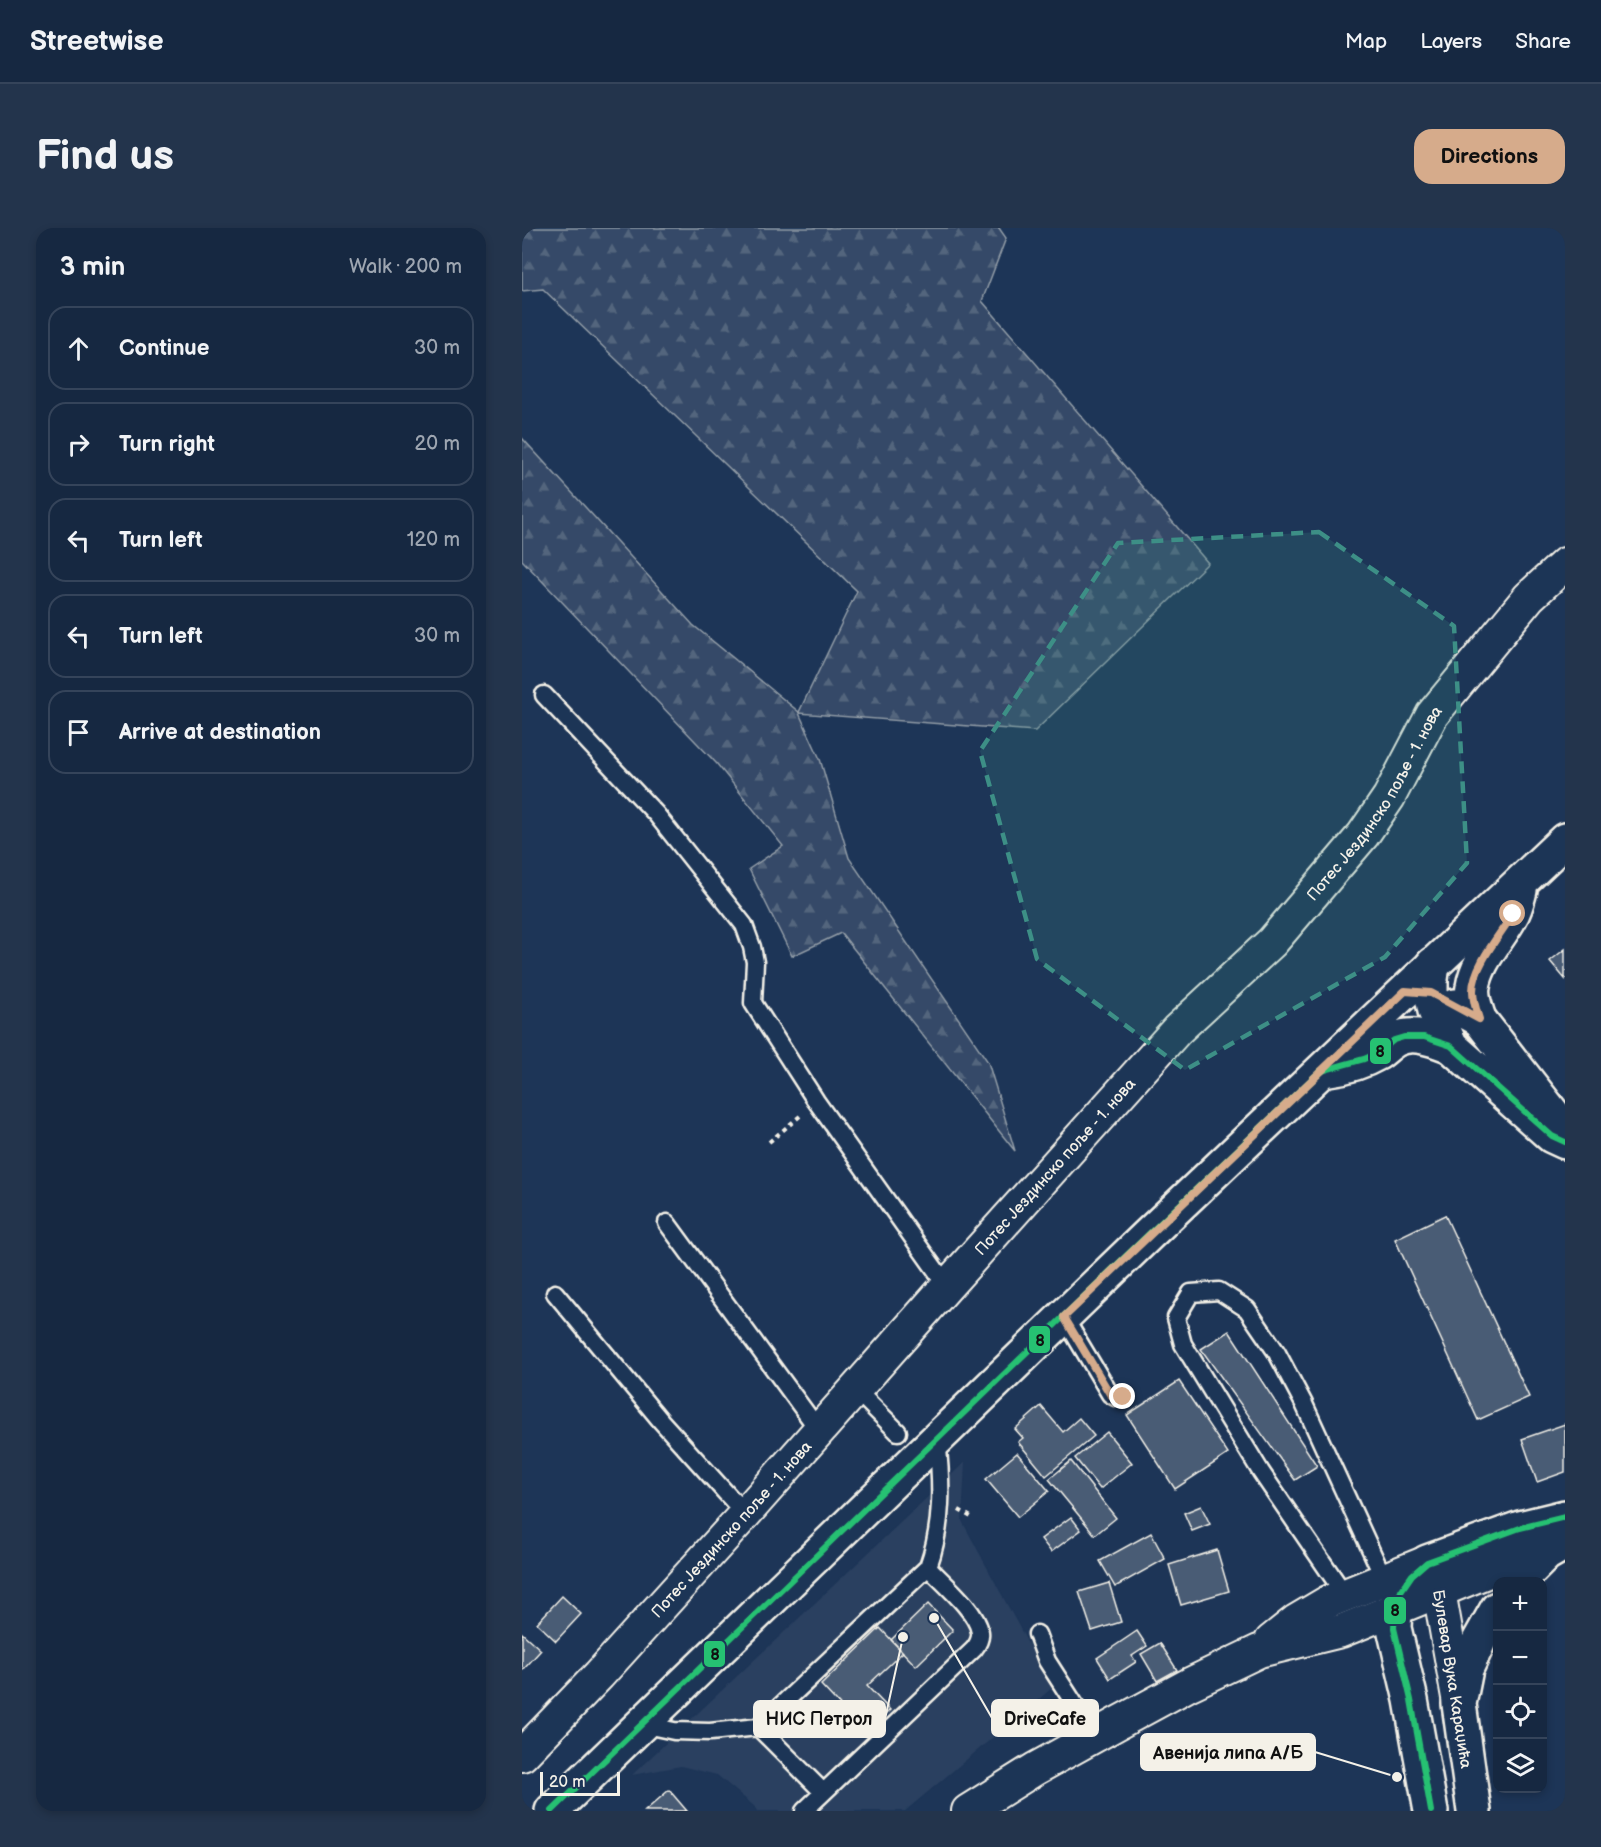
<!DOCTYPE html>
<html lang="en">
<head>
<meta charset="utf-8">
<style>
  :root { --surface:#162841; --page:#23344c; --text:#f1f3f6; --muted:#9ea6b1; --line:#35445a; --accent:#d6ab8b }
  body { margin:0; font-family:"Balsamiq Sans",sans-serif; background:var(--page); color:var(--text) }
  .controls { position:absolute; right:18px; bottom:18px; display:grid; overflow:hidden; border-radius:12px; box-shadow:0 3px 9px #0003 }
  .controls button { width:54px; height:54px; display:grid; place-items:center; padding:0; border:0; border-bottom:2px solid var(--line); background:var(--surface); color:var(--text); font:30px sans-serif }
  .scale { position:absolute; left:18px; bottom:15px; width:80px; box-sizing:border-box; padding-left:6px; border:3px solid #f4f1e8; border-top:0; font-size:16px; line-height:21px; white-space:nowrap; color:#f4f1e8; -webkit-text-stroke:4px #1d3557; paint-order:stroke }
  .stop { position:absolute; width:18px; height:18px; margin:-14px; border:4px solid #d6ab8b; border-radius:50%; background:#fff }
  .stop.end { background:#d6ab8b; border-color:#fff; box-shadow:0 2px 6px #0008 }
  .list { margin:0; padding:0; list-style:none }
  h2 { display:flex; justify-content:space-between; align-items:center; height:78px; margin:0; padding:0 24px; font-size:26px }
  h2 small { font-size:20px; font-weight:400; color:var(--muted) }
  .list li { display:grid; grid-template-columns:39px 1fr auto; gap:18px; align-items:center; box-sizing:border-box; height:84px; margin:0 12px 12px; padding:0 12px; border:2px solid var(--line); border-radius:18px }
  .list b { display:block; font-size:22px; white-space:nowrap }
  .list em { font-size:20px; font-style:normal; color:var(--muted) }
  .icon { flex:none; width:33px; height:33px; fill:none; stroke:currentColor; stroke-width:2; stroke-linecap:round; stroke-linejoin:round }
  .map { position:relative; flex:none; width:1043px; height:1583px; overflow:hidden; border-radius:18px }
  header { display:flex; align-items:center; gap:36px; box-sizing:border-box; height:84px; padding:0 30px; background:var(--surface); border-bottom:2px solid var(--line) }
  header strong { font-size:28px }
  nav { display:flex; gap:33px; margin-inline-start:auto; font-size:21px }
  .intro { display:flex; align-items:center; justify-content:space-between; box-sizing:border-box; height:144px; padding:0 36px }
  h1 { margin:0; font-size:42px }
  .button { padding:15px 27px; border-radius:18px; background:var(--accent); color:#111; font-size:21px; font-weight:700 }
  main { display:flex; gap:36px; padding:0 36px }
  aside { flex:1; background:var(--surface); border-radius:18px; box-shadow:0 3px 9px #0003 }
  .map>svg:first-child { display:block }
  .built { fill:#2a4060 }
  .forest { fill:url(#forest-firs); stroke:#949ea8; stroke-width:1.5 }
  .building { fill:#485b74; stroke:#f4f1e8; stroke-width:1.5 }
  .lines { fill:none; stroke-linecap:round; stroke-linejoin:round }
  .lane-casing { stroke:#f4f1e8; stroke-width:21 }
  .street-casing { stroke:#f4f1e8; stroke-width:36 }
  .secondary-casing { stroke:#f4f1e8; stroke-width:38 }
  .primary-casing { stroke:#f4f1e8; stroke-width:38 }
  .path { stroke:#f4f1e8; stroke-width:4; stroke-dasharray:4.5 4.5; stroke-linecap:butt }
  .lane { stroke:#1d3557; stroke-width:16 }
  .street { stroke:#1d3557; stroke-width:32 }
  .secondary { stroke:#1d3557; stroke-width:33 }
  .primary { stroke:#1d3557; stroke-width:33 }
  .bus-1-casing { stroke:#1d3557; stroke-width:10 }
  .bus-1 { stroke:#26c172; stroke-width:6 }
  .route { stroke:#d6ab8b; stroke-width:8 }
  .marked { fill:#3d8f86; fill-opacity:0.2; stroke:#3d8f86; stroke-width:4.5; stroke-dasharray:12 8; stroke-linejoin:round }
  .labels { text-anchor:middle; stroke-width:6; stroke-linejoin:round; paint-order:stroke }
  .street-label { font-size:16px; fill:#f4f1e8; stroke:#1d3557 }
  .leader { fill:none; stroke:#f4f1e8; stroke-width:2 }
  .callout-dot { fill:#f4f1e8; stroke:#1d3557; stroke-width:2 }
  .callout { fill:#f4f1e8; stroke:#f4f1e8; stroke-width:2 }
  .callout-label { font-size:18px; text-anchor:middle; font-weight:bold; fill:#111 }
  .line-badge { stroke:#1d3557; stroke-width:2 }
  .pale-badge-label { font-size:16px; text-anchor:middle; font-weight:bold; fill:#111 }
</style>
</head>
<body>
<header>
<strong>Streetwise</strong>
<nav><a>Map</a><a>Layers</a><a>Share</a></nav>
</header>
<div class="intro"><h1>Find us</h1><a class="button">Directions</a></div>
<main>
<aside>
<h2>3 min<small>Walk · 200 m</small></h2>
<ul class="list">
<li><svg class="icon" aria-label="ahead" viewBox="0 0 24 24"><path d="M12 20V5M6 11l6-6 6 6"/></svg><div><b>Continue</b></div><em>30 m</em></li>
<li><svg class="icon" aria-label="right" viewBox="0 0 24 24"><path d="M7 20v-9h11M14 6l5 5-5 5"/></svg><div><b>Turn right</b></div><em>20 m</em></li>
<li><svg class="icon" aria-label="left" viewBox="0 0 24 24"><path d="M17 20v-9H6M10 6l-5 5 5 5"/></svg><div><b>Turn left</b></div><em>120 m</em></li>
<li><svg class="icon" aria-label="left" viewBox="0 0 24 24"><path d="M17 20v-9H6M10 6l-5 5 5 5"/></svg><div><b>Turn left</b></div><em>30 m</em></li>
<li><svg class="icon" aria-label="arrive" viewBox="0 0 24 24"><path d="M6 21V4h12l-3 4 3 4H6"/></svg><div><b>Arrive at destination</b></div></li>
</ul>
</aside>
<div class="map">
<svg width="1043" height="1583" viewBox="0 0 1043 1583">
  <defs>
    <pattern id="forest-firs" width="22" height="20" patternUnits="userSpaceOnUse" patternTransform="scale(1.5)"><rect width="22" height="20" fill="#354a67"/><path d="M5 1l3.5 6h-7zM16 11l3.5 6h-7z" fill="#53657d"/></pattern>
  </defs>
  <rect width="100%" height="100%" fill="#1d3557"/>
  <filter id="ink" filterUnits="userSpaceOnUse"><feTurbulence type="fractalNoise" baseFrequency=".0167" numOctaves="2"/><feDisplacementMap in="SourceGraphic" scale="12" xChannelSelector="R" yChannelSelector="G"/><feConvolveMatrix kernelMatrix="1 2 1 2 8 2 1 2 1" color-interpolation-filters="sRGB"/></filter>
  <g filter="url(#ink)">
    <!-- built -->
    <path class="built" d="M443,1234L440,1293L530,1460L383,1583H235L232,1578L195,1547L159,1538L110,1547Z"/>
    <!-- forest -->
    <path class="forest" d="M0,0H477L484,10L460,73L686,335L513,503L277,485L298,531L327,630L466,834L493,923L319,705L270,728L227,641L261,618L195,536L0,332V210L171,397L277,484L335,363L21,61L0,63Z"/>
    <!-- building -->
    <path class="building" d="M1043,721V751L1028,733Z
      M923,987L1007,1169L956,1192L873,1011Z
      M707,1103L795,1238L773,1252L679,1121Z
      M657,1153L706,1226L653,1261L605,1187Z
      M519,1178L541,1204L557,1190L572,1208L524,1248L496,1214L501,1210L493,1201Z
      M1043,1196V1244L1015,1254L1000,1211Z
      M585,1204L610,1235L578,1261L553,1230Z
      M495,1225L527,1263L496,1289L464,1251Z
      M549,1233L594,1290L573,1307L527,1251Z
      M679,1278L688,1296L670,1303L662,1285Z
      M549,1289L559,1302L529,1324L519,1311Z
      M629,1305L643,1331L593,1359L578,1333Z
      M695,1322L707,1363L659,1377L647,1337Z
      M587,1355L599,1394L570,1403L557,1364Z
      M40,1368L59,1386L34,1413L15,1395Z
      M406,1376L431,1402L394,1438L369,1412Z
      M358,1400L381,1424L345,1458L368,1482L344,1505L299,1457Z
      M615,1403L625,1418L610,1428L614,1434L588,1451L575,1430Z
      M0,1405L19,1422L1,1442L0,1441Z
      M638,1415L655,1442L635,1453L619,1426Z
      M147,1562L165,1583H123Z"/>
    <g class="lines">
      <defs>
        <path id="lane" d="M22,467L134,586L222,697L230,719L233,734L231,775L294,873L425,1058
          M145,995L298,1204
          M33,1065L139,1193L223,1286
          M542,1089L588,1166L593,1169H601
          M334,1162L376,1204
          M823,1367L739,1244L661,1116L654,1090L669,1065L697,1063L725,1081L755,1125L782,1176L862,1351
          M515,1406L525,1433L573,1508
          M119,1496L152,1503L188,1504L236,1499L406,1339C421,1297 420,1256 415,1212
          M236,1499L301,1564
          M282,1583L452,1421C456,1416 459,1411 458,1404C455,1383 420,1354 406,1339"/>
        <g id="street">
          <path d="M749,1413L774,1393L806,1374L905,1334L912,1347L917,1363L937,1475"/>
          <path id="s1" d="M0,1527L77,1447L223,1286L425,1058L655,802L750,714L841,607L867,569L910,487L1007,369L1043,336"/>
          <path d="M446,1583L513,1541L596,1495L668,1456L737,1423L819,1403L984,1336L1007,1327L1024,1326"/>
        </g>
        <path id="secondary" d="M911,736L909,751V765L913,783L929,818L1030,908L1043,914
          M933,778L957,791L1037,894
          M996,1354L1024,1326L1043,1315
          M909,1583L889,1472L872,1400L873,1381L879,1363L890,1347L905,1334L998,1300L1043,1289
          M952,1583L937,1476L944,1441L957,1413L975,1381"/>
        <path id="primary" d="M957,791C954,781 949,769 951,759C955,732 977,711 989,688C994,680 996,670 998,662
          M807,841C824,839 840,834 856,825C862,821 868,814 875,811C893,803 913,812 929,818
          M30,1583L627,1006L1043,612"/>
      </defs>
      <!-- lane casing -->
      <use href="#lane" class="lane-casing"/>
      <!-- street casing -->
      <use href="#street" class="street-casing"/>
      <!-- secondary casing -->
      <use href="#secondary" class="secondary-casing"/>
      <!-- primary casing -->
      <use href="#primary" class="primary-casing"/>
      <!-- path -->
      <path class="path" d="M247,914L278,888
        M437,1282L449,1289"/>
      <!-- lane -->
      <use href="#lane" class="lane"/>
      <!-- street -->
      <use href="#street" class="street"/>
      <!-- secondary -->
      <use href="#secondary" class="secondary"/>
      <!-- primary -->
      <use href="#primary" class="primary"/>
      <defs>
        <path id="bus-1" d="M30,1583L627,1006L799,843L842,831L856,825L872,812L882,809H902L929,818L1030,908L1043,914
          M909,1583L889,1472L872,1400L873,1381L879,1363L890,1347L905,1334L998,1300L1043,1289"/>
      </defs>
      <!-- bus-1 casing -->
      <use href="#bus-1" class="bus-1-casing"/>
      <!-- bus-1 -->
      <use href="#bus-1" class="bus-1"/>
    </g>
  </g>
  <g class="lines" filter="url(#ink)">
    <!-- route -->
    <path class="route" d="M601,1169H592L588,1166L542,1089L883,763L909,765L957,791C954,782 951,772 951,763C951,738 978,707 991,686"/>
  </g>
  <!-- marked area -->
  <path class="marked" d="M797,304L932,398L945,635L863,729L663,842L515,731L458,523L596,315Z"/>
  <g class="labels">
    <!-- street labels -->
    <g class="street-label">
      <text dy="6" stroke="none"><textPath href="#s1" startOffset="1280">Потес Јездинско поље - 1. нова</textPath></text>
      <text dy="6" stroke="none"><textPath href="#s1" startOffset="794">Потес Јездинско поље - 1. нова</textPath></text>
      <text dy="6" stroke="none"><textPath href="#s1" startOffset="308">Потес Јездинско поље - 1. нова</textPath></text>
      <text transform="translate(931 1451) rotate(81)" y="6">Булевар Вука Караџића</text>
    </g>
  </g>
  <!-- callouts -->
  <path class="leader" d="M412 1390L470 1490M381 1409L363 1491M875 1549L793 1524"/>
  <g class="callout-dot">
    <circle cx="412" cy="1390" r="6"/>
    <circle cx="381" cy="1409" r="6"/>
    <circle cx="875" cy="1549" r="6"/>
  </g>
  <g class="callout">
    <rect x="470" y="1472" width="106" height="36" rx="6"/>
    <rect x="232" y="1473" width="131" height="36" rx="6"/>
    <rect x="619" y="1506" width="174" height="36" rx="6"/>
  </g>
  <g class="callout-label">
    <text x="523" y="1497">DriveCafe</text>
    <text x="297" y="1497">НИС Петрол</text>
    <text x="706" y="1531">Авенија липа А/Б</text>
  </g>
  <g class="line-badge">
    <rect x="847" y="809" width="23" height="28" rx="6" fill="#26c172"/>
    <rect x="506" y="1097" width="23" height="29" rx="6" fill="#26c172"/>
    <rect x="861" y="1368" width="24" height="29" rx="6" fill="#26c172"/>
    <rect x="181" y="1412" width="23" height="28" rx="6" fill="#26c172"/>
  </g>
  <g class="pale-badge-label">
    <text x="858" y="829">8</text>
    <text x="518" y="1118">8</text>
    <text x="873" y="1388">8</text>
    <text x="193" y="1432">8</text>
  </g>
</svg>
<div class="controls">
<button>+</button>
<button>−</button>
<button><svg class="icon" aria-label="locate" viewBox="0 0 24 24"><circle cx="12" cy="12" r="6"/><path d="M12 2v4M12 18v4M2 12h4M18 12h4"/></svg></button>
<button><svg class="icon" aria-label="layers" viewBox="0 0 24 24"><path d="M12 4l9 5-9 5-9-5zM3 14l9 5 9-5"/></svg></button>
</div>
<div class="scale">20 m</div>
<div class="stop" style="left:991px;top:686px"></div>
<div class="stop end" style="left:601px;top:1169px"></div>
</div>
</main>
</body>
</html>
